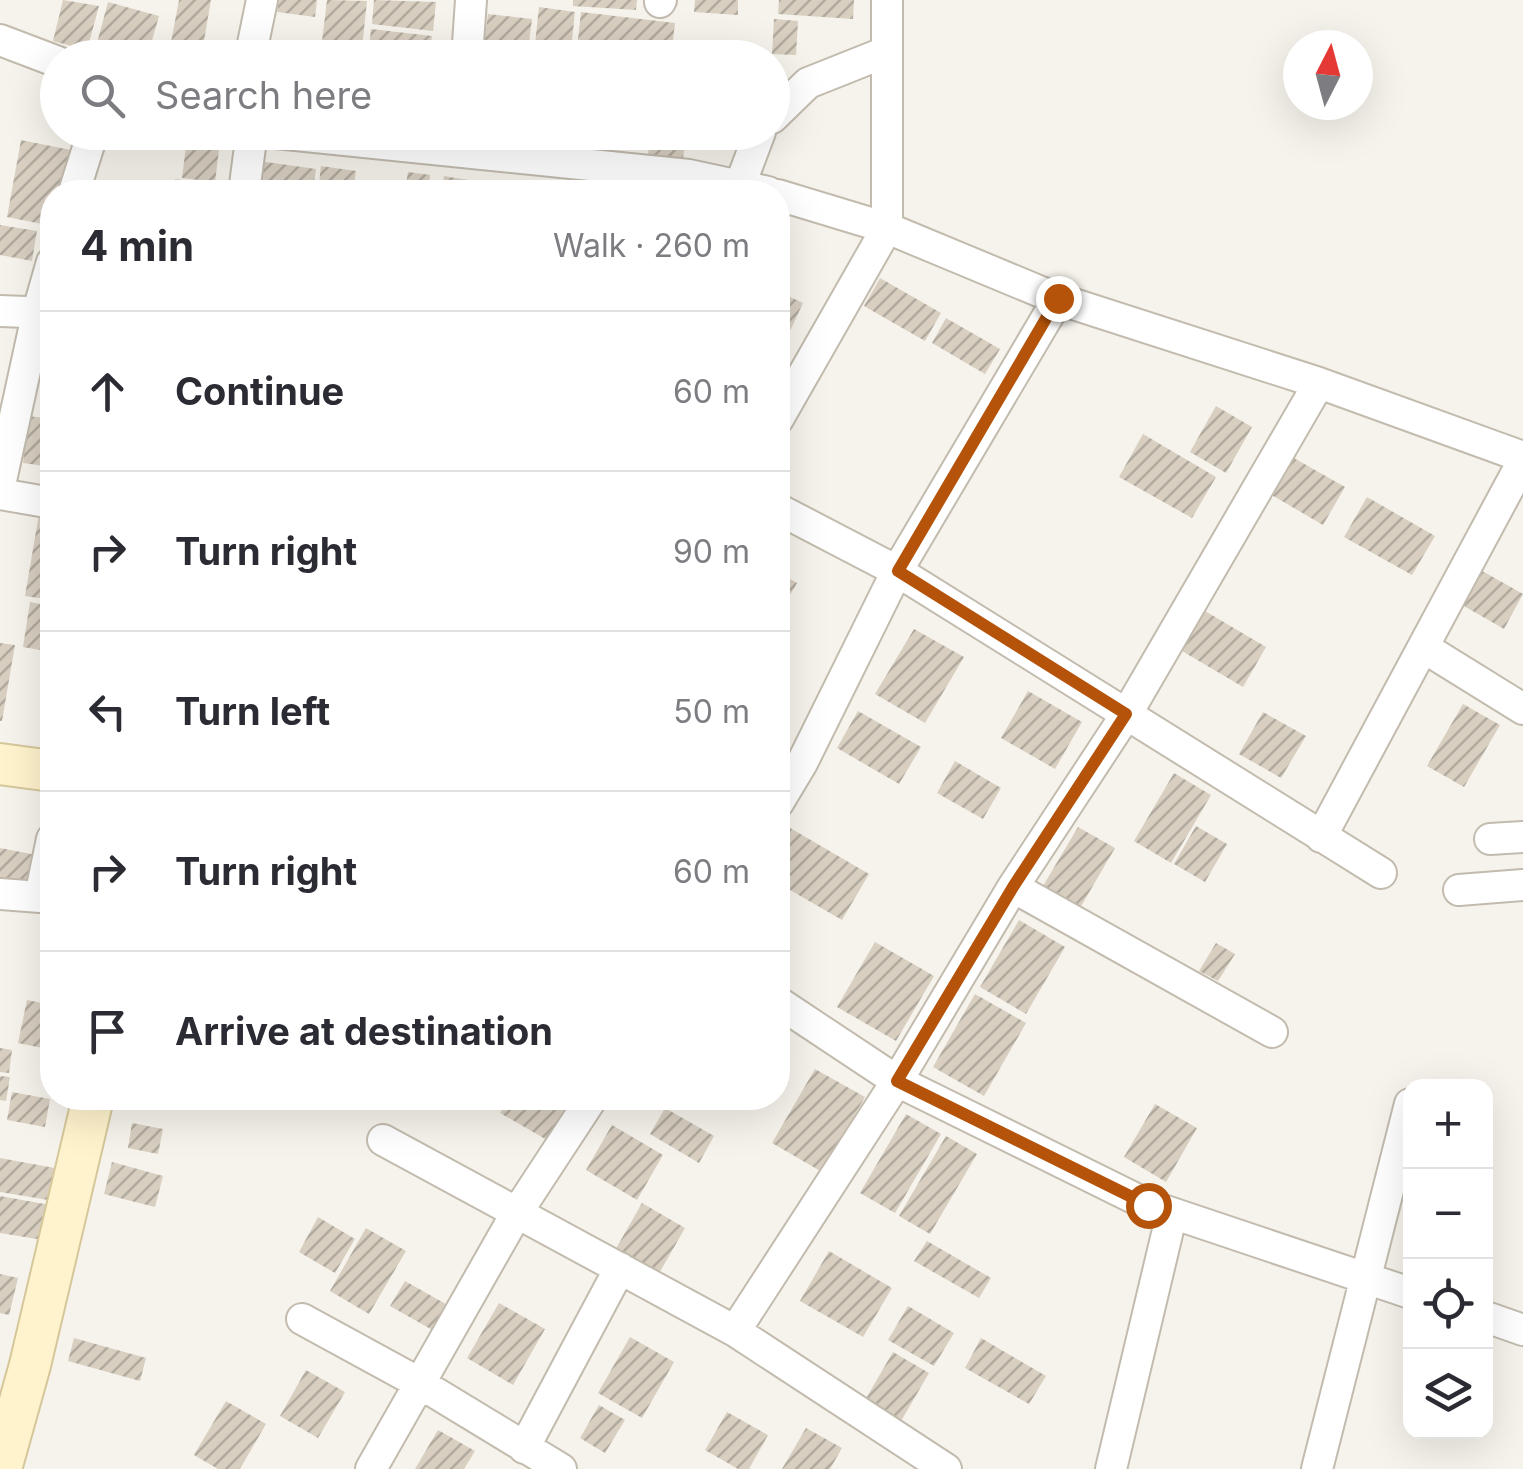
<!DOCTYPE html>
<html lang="en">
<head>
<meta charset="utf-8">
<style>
  :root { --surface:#fff; --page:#f2f2f3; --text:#2b2b33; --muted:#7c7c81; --line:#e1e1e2 }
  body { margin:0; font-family:Inter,sans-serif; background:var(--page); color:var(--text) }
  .controls { position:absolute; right:30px; bottom:30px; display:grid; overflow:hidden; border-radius:20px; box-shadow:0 10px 40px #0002 }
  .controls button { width:90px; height:90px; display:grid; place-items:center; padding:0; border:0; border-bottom:2px solid var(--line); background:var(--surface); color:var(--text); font:50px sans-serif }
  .compass { position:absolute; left:1283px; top:30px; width:90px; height:90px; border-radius:50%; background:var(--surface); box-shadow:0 10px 40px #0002; rotate:6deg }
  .stop { position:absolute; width:30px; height:30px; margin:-22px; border:8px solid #b45309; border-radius:50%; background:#fff }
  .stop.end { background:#b45309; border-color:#fff; box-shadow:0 2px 10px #0008 }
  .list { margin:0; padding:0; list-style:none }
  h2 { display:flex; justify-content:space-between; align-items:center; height:130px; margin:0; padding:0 40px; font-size:42px }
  h2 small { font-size:32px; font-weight:400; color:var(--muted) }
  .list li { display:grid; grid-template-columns:65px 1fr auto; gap:30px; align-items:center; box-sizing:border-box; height:160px; padding:0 40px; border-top:2px solid var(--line) }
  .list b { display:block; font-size:38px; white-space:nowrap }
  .list em { font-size:32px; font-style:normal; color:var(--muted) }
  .icon { flex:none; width:55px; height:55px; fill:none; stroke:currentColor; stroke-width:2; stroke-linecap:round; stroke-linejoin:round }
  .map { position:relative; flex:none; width:1523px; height:1469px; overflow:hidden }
  .search { position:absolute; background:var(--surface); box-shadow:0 10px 40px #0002; left:40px; top:40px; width:750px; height:110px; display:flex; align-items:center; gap:25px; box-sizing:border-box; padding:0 35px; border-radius:55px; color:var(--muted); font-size:38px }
  .panel { position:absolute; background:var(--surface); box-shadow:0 10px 40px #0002; left:40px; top:180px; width:750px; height:930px; border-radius:40px }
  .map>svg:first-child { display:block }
  .building { fill:url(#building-hatch) }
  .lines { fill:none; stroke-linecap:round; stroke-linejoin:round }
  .street-casing { stroke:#c2bbae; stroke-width:34 }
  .secondary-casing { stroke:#d6c79b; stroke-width:44 }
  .street { stroke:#fff; stroke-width:30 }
  .secondary { stroke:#fff3cd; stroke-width:40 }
  .route { stroke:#b45309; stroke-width:12 }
</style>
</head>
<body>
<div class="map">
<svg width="1523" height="1469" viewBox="0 0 1523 1469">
  <defs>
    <pattern id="building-hatch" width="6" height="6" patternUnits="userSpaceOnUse" patternTransform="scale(2.5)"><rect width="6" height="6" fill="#d8cfc1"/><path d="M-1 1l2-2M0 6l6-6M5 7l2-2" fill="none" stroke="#b1aa9e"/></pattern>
  </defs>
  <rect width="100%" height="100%" fill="#f6f3ec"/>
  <!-- building -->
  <path class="building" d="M63,0L99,6L87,50L53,41Z
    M179,0H211L201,58H168Z
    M279,0H317L315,17L277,12Z
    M327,0L367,1L361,58H320Z
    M374,0L436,2L433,31L372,24Z
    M573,0H637L636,10L573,6Z
    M695,0H738V15L694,12Z
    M779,0H854L853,19L778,14Z
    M108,2L159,16L147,58H93Z
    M539,7L575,12L570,58L534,54Z
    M581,12L675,23L671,58H576Z
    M488,14L532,19L527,57L483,52Z
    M774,19L798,21L796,55L772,54Z
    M371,29L432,36L429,58H368Z
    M470,132H497L496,145L469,141Z
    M525,132H553L552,140L524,137Z
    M650,134L685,139L683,159L648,155Z
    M21,140L71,150L63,192H52V226L7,217Z
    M186,146L219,150L215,182L182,178Z
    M259,161L316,169L313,192H255Z
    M321,166L356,171L353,192H318Z
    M408,172L430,175L428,192H405Z
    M444,176L467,180L465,192H442Z
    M175,179L222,186V192H174Z
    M0,225L37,231L32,261L0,255Z
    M880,278L941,313L925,341L864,306Z
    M778,291L803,303L789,333L778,328Z
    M946,318L1000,349L985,374L932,343Z
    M1216,406L1252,427L1226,473L1190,452Z
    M28,416L52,419V467L23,463Z
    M1143,434L1216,477L1192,518L1119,477Z
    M1292,457L1345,487L1323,525L1270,494Z
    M1367,497L1435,536L1412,575L1344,537Z
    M40,508L52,510V600L25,596Z
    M1477,568L1523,594L1504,629L1457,602Z
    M778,572L797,583L778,616Z
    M30,602L52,606V652L23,647Z
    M1205,611L1266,647L1243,687L1182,651Z
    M914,629L964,657L925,723L875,694Z
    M0,643L15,645L2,721H0Z
    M1028,691L1082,722L1055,769L1001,738Z
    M1463,704L1500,725L1464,787L1427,766Z
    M858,711L921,747L899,784L837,748Z
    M1263,712L1306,736L1281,778L1239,754Z
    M955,761L1001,788L983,819L937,793Z
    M1174,773L1211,795L1171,863L1134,841Z
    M785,825L869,874L842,920L778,883V838Z
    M1196,826L1227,844L1205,882L1174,864Z
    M1078,827L1115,848L1080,908L1043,886Z
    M0,848L41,856L35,887L0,881Z
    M1019,920L1065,947L1026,1014L980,987Z
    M875,942L934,976L896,1041L837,1007Z
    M1216,943L1235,954L1218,981L1199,971Z
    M975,994L1026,1023L984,1096L933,1067Z
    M27,1000L52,1005V1050L18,1043Z
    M0,1048L12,1050L9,1073L0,1072Z
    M815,1069L865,1097L822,1172L772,1143Z
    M0,1076L10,1077L6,1101L0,1100Z
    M12,1092L50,1099L45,1127L7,1120Z
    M509,1098H565L570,1100L547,1140L500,1113Z
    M1155,1104L1197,1128L1166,1182L1124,1157Z
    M665,1108L714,1136L699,1163L650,1134Z
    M906,1114L941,1134L895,1213L860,1193Z
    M132,1123L163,1129L158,1154L128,1148Z
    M612,1125L663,1155L637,1200L586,1170Z
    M946,1136L977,1154L930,1234L899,1216Z
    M0,1158L60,1169L54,1201L0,1192Z
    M112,1162L163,1176L155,1207L104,1194Z
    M0,1196L50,1205L43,1240L0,1233Z
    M642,1203L685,1228L657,1277L614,1252Z
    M318,1217L355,1239L335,1273L299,1252Z
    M366,1228L406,1251L369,1314L330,1291Z
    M927,1241L991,1278L979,1298L914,1261Z
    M829,1251L892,1288L863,1337L800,1301Z
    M0,1274L18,1278L9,1315L0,1313Z
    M405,1281L451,1307L436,1332L390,1306Z
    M499,1303L545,1329L513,1385L467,1358Z
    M908,1306L954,1333L934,1366L888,1340Z
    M630,1337L674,1362L642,1418L598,1393Z
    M74,1338L146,1358L140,1381L68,1361Z
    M981,1338L1046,1376L1029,1404L965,1368Z
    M893,1352L929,1373L897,1428L861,1407Z
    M306,1370L345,1392L318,1438L280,1416Z
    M226,1401L266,1424L240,1469H218L194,1455Z
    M599,1405L625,1420L605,1453L580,1438Z
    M727,1412L768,1435L749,1469H738L705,1450Z
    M806,1428L842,1448L830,1469H782Z
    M438,1430L475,1451L464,1469H415Z"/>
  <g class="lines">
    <defs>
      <path id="street" d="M660,2L661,0
        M0,40L58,62
        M250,58L262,0
        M467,58L471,0
        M772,118L808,83L886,52
        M266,132L689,175L768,192
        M740,185L760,132
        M74,192L93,132
        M244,192L252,132
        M778,195L887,228L1058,299L1319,383L1523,457
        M0,311L52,313
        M778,419L887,228V0
        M0,485L38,311L52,262
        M0,494L52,503
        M778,509L897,571L1381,873
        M1423,647L1523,709
        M778,803L802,763L897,571L1058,299
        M1321,837L1523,461
        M1490,839L1523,837
        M1013,887L1272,1032
        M1459,890L1523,885
        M0,894L40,897L52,839
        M778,1002L897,1081L1148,1205L1410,1293
        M383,1140L735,1331L946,1469
        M1486,1317L1523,1330
        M302,1319L421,1384L561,1469
        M735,1331L897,1081L1013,887L1126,715L1319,383
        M524,1448L620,1268
        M371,1469L516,1214L592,1098
        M1111,1469L1172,1213
        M1317,1469L1410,1104"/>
      <path id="secondary" d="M0,764L52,771
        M1,1469L30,1365L93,1098"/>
    </defs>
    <!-- street casing -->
    <use href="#street" class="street-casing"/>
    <!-- secondary casing -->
    <use href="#secondary" class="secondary-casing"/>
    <!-- street -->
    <use href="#street" class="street"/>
    <!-- secondary -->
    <use href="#secondary" class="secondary"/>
  </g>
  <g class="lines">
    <!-- route -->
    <path class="route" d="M1058,298L898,571L1126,714L1013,887L897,1081L1148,1205"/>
  </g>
</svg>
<div class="controls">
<button>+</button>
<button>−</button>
<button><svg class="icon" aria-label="locate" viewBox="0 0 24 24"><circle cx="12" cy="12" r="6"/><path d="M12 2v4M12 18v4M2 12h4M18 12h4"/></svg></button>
<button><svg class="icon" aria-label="layers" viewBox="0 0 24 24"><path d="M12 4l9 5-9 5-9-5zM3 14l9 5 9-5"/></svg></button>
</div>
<svg class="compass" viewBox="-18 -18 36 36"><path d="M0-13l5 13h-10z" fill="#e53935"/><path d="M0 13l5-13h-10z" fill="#7c7c81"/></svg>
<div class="stop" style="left:1148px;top:1205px"></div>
<div class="stop end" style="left:1058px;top:298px"></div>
<div class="search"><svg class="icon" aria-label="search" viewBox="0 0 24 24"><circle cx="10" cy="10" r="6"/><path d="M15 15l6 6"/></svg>Search here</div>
<section class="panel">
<h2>4 min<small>Walk · 260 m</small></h2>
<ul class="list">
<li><svg class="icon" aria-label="ahead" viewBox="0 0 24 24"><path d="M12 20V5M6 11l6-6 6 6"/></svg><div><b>Continue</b></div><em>60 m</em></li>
<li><svg class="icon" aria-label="right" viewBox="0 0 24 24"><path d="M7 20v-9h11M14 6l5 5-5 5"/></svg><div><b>Turn right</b></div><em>90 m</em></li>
<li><svg class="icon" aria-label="left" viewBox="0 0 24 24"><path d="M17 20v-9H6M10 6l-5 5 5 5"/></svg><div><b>Turn left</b></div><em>50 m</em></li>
<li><svg class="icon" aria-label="right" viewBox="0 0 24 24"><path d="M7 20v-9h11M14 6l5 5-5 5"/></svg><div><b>Turn right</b></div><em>60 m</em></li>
<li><svg class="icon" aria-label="arrive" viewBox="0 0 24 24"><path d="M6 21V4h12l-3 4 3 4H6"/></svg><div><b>Arrive at destination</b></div></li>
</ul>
</section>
</div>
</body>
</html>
